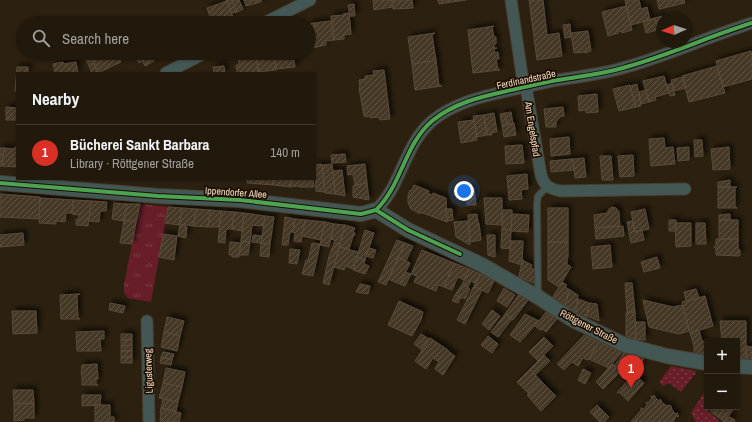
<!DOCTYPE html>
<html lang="en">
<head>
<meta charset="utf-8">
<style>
  :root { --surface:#21190c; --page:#292215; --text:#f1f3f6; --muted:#a2a09d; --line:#3e382d; --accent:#d93025 }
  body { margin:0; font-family:"Archivo Narrow",sans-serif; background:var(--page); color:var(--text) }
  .controls { position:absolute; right:12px; bottom:12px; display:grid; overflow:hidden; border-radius:0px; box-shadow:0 1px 3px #0004 }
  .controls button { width:36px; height:36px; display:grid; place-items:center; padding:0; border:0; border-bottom:1px solid var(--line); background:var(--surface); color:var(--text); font:20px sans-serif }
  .compass { position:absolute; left:656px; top:12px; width:36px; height:36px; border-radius:50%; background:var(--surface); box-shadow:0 1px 3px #0004; rotate:267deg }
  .you { position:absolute; left:464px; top:191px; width:14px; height:14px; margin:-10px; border:3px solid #fff; border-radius:50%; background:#1a73e8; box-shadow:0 0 0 6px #1a73e833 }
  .badge { display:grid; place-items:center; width:26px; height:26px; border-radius:50%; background:var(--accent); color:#fff; font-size:13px; font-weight:700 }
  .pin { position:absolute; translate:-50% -33px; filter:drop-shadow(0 1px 2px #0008) }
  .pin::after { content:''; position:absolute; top:21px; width:14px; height:12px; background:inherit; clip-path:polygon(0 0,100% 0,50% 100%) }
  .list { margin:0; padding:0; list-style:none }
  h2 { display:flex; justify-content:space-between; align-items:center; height:52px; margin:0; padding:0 16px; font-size:17px }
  h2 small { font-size:13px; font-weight:400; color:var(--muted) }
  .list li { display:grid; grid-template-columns:26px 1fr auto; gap:12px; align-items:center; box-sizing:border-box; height:56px; padding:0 16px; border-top:1px solid var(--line) }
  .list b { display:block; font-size:15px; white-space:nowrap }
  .list p { margin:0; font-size:13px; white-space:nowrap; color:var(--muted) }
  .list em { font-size:13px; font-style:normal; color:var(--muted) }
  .icon { flex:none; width:22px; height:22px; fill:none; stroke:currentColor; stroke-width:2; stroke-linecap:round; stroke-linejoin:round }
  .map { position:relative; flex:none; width:752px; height:422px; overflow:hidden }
  .search { position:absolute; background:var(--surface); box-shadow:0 1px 3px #0004; left:16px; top:16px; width:300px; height:44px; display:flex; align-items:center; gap:10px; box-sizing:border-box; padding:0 14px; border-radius:22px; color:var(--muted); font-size:15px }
  .panel { position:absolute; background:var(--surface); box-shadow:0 1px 3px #0004; left:16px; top:72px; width:300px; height:108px; border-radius:0px }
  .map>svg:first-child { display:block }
  .grass { fill:url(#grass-dots) }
  .park { fill:url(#park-tufts) }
  .building { fill:url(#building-hatch); stroke:#594a3a; filter:url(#shadow) }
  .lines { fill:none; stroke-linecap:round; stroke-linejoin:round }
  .service-casing { stroke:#493e2f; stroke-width:8 }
  .minor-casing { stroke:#493e2f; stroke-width:13 }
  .tertiary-casing { stroke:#493e2f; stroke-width:16 }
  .service { stroke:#435855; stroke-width:5.5 }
  .minor { stroke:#435855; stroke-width:11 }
  .tertiary { stroke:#435855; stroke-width:14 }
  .cycleway-casing { stroke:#1c0d00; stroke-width:6 }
  .cycleway { stroke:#4ca352; stroke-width:4 }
  .labels { text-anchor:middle; stroke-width:3.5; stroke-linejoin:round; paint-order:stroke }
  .street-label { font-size:10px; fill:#f3ddc0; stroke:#1c0d00 }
</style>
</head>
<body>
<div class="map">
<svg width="752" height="422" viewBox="0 0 752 422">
  <defs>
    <pattern id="grass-dots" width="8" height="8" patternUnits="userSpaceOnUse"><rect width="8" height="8" fill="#671e29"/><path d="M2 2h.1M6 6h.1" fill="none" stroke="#7d3e46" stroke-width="1.8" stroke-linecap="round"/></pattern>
    <pattern id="park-tufts" width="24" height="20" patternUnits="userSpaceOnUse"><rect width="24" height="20" fill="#671e29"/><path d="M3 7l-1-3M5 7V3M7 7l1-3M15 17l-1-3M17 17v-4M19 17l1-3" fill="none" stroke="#7d3e46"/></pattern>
    <pattern id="building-hatch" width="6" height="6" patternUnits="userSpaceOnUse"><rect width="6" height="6" fill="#453726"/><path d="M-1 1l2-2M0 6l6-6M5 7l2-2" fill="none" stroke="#605444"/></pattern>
    <filter id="shadow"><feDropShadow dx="3.5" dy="-3.5" stdDeviation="2" flood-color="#0009"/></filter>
  </defs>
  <rect width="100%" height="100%" fill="#2c2110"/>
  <!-- grass -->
  <path class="grass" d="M671,366L695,371L696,373L681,392L669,383L663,386L659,382Z
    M707,388V407H711L708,412L719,420L717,422H696L691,413Z"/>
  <!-- park -->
  <path class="park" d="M140,204L168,207L151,302L128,298L124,293V284Z"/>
  <!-- building -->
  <path class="building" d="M226,0H232L237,12L232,13Z
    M232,0H239L243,9L237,12Z
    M244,0H261V2L246,6Z
    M373,0H392V7L374,10Z
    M392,0H412L413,8L393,9Z
    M438,0H466L439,4Z
    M529,0H543L547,35L559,33L562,56L537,60Z
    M625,0H639L641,9L647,7L650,20L631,25Z
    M657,0H684L685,3L659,9Z
    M227,1L233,17L212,23L207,8Z
    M354,4L355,16H350L348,5Z
    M626,6L632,30L622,33L621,31H620L618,32L619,33L608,36L602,12Z
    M349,13L351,34L344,35V39L334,40L331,16L344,15L343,14Z
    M662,16V31L658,32L655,18Z
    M655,18L658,30L646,33L643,21Z
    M332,21L334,40L326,41V45L316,47L314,23Z
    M314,23L316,47V48V47L309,48V24Z
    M570,24L571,37L565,38L563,25Z
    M494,26L492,27L494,37H496V44H494V48H497L494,49L495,53L498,52L499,59H496L498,69L500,70L473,73L468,30Z
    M588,31L591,51L585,53V52L574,53L571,33Z
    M435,33L432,35L436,60L412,64L408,37Z
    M751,51L752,56V79L723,87L716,61Z
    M94,53H116L121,62L98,73L90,55Z
    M134,53H150L154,61L145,66L142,61L139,63Z
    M256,53H274L276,70L258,72Z
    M274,53H293L295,67L276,69Z
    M90,55L98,73H92L85,57Z
    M256,56L259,73H237L236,65H239L238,58Z
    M436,60L439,86H442L415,90L412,64Z
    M63,62L64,64L76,62L78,73H55L53,64Z
    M224,66L225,73H214L213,67Z
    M717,66L725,93L689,102L682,76Z
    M17,67H28V73H17V91H15Z
    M384,70L390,119L380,120L378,117L370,118V116L366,117L364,116L359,88L360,87L359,80L365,79V76L374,75L373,71Z
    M664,76L669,93L655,97L656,100L649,102L643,81Z
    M683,77L686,88L674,91L671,80Z
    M672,83L675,95L670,96L667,85Z
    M637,84L641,106L636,107L630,86Z
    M630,85L636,107L619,111L613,89Z
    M646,90L649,102L641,104L639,92Z
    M597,94L598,112L586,113V110L579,111L578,96Z
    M6,107L17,108V120H6Z
    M563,107L564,116L560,117L556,122V127H546L544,109Z
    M511,112L513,124L507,125L505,113Z
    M494,113L497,132L491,133L492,135H487L484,115Z
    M505,113L507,125H502L500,114Z
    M484,115L487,135L477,137L473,116Z
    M474,120L477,140L461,143L458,122Z
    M514,123L516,135L504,137L502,125Z
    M569,137L570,154L551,156L550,139Z
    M664,138L665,148L673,147L675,164L651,166L649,139Z
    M694,140H702L703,156L695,157Z
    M522,145L524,163L506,164L505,146Z
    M15,147H17L16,167L2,166L4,148L15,149Z
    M689,147V160L678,161L677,148Z
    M729,147L730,169L713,170L711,149Z
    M0,148H4L2,166H0Z
    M345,154L346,162L332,163L331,155Z
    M633,155L634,176L620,177L618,156Z
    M600,156H611L613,180H602Z
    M584,158L586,177L575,178L573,159Z
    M573,159L574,170L551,172L550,161Z
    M321,164L322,165L325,192L316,191L315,165Z
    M332,164L333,171L335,194L325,193L322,165Z
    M365,164L367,183L355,185L353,174L348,175L347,166Z
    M342,170L345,196L335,194L333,171Z
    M527,174L528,189L521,190L522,199L509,200L507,176Z
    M247,179H260V184L247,183Z
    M260,179H273V185L260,184Z
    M273,179H290L291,187L273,185Z
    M290,179H313L314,187H299L298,186L291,187Z
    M730,180V187H718V182Z
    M367,183L369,200L353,197V186Z
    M414,185L429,191L428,194H430L432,195L433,193L446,198L447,222L420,212V214L411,209L408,203V196L410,190L411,191Z
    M718,187H737H735V207L737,208H718Z
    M474,188L476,205H467L466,189Z
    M0,194L40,197L39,219L0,217Z
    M40,198L73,200L72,213H66L65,222L56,221V224L39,223Z
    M484,198H502V225L486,224Z
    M73,200L91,201L88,226L76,225V219L78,220L79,215L72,214Z
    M91,201L107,202L106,211H100L99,222L89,221Z
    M114,203L127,204L124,221L112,219Z
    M127,204H140L136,222L124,220Z
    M168,207L182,208L179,225L165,223Z
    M612,207L616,208L619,212L620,226L595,228L594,215L607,213L609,209Z
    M182,208L196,209L193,226L180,224Z
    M548,208H568V242H548Z
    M196,209L210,210L208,227L193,226Z
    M446,209H452L453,220L447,221Z
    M645,209L649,229L635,232L631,212Z
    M210,210L221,211L219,227H208Z
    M503,210H512L511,230L502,229Z
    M221,211L234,212L232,229H226L225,243L218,242Z
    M234,212L244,213L242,231L232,229Z
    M244,213L265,216L263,226L252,225L250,242L241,241Z
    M477,214L478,223H479L481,240L470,242L468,215Z
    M512,214L529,215L528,232L511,231Z
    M730,214V220H719V215Z
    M265,216L274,217L270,244L261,243Z
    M285,217L295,219L293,232H290L288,245H282Z
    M295,219L305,220L301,242L294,241L295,233L293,232Z
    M124,220L136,222L132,244L120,243Z
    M305,220L325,222L321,240L302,236Z
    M669,220H676V231H669Z
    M719,220H738V239H719Z
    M468,221L470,242V245L456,237L454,222Z
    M632,221L635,232L642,230L644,240L631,243L627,222Z
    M325,222L334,224L329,247L320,245Z
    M675,223H691V246L676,247Z
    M696,223H705L706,244H696Z
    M180,224L185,225V227H187L186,238L178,236Z
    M334,224L345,225L340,245L334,243L335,240L330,239Z
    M345,225L355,228L353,232L355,233L354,236H353L349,249L339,247Z
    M620,226H623L624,236L596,239L595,228Z
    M502,229L511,230L510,249L501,248Z
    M365,230L374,233L365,260L357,257Z
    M23,233L24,245L0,247V235Z
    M163,234L177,236L174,260L159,257Z
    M253,235L262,236L261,243L252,242Z
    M487,235H495V257L488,255Z
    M716,239H738V249L740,250V255L739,256L716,255V249L714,247L716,245Z
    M397,240L405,243L386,285L378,282Z
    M241,241L250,242L248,255H239Z
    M511,241H523L522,265L509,261Z
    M230,242L241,243L239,257H232V255H229Z
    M548,242H568V258H567V264L571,267L559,287L548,280Z
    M261,243L270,244L269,257L260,256Z
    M312,243L320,244L313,276L302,274L306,260H308Z
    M334,243L340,245L329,285L323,283L329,256Z
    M405,243L413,246L406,261L398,257Z
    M610,245L612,267L593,269L591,247Z
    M339,247L358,252L353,269L345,266L344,270L334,267Z
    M369,248L376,250L373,258L366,256Z
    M290,249L300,250L297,264L289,263Z
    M422,250L454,263L444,287L438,285L436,291L414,282L417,276L411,274Z
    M357,257L365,260L364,264L369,266L365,274L353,270Z
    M398,257L410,263L400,284L388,279Z
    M657,257L660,268L644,272L641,262Z
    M522,260L532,265L531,268L535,270L534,283L519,277Z
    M454,263L469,269L464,280L458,277L452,290L444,287Z
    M469,269L480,274L476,284L471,281L468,287L463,283Z
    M405,272L411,274L405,286L400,284Z
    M480,274L494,281L488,293L474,286Z
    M562,282L567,285L565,287L570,290L566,297L568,298L564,305L552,298Z
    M463,283L470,289L465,299L455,295Z
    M625,283H632L635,312H627Z
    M360,284L370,286L368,294L356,292Z
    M474,286L482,290L465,324L457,320Z
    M504,288L515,295L507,307L497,301Z
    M696,289L699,298L686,301L684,292Z
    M570,290L578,295L575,312L564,305L568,298L566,297Z
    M80,294L77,295L78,318L80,319H61L60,295Z
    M519,294L528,300L513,320L505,314Z
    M455,295L461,297L458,303L452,301Z
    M705,296L713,326L690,333L682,302Z
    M578,299L589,303L586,318L575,314Z
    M643,300L673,307L683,305L689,331L679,334L649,327Z
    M399,301L423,312L421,320L412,336L388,325Z
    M110,303L125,306L123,313L109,310Z
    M589,303L597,304L599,321L587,316Z
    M492,310L500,316L489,330L482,324Z
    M12,311H36L37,333L13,334Z
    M546,312L557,319L546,332L543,329L540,330L535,326Z
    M626,312H635L636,340L626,336Z
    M505,314L512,319L498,337L491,332Z
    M525,314L539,321L520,342L510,335Z
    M167,317L184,321L180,336L164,332Z
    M720,321H746V358H737V341H722Z
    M635,322H645V340H636Z
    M699,330L702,341L707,342V356L694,354V346L690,333Z
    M104,331V339H100L101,351H77L76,332Z
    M164,332L180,336L177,351L161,347Z
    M121,334H132V340H121Z
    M421,334L429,339L422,350L414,344Z
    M584,335L599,342L588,360L583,358L578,366L572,362L564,370L557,364Z
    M488,336L498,344L492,353L481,345Z
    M544,337L553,346L538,361L529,352Z
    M430,338L448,350V351L455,356L443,375L435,369L439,362L433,358L426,369L415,361Z
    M121,340H132V345L121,346Z
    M599,342L622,352L609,368L589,359Z
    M132,345V351H121V346Z
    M747,346L752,347V361L746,360Z
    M626,350L632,355L621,371L614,366Z
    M121,351H132V357H121Z
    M163,352L174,354L172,360L161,357Z
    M544,355L550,361L535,375L530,369Z
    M632,355L644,358L639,368L632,375L623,368Z
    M121,357H132V363H121Z
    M161,357L172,360L171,365L160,363Z
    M97,364L98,379H96V385H98H82V376L81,374L82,365Z
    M612,364L621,371L603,389L596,382Z
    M166,368L185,372L182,387L163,383Z
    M530,369L541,381L528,393L517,382Z
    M583,369L591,373L585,384L578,380Z
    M635,372L640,376L639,378L644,383L628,401L619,392L617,393Z
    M541,381L556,396L541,411L527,395Z
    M163,383L182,387L178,402L159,398Z
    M13,390H33L34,403L14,404Z
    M82,395H101L100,405L82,406Z
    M654,395L655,397L659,401L660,399L662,401L661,402L667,406L670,405L671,406L672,410L676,414L678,413L677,415L679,416L678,417L676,416L673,422H631L641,410V408H642L643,410L647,405L646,403L647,402L648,403L652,398L651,397V396L653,397Z
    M163,399L178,402L176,411L161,408Z
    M34,403V418H24V420L14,421V404Z
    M95,405H110V417H114V422H95Z
    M597,405L601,409L594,416L590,412Z
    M714,407H725L718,417L711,412Z
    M725,407H729L733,410L724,422L718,417Z
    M161,408L181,413L179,422L160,421L161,414L160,413Z
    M601,409L609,417L604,422H600L594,416Z
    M730,417L735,420L734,422H723Z"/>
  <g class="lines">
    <defs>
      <path id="service" d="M538,295L537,203L538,196L547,187"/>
      <path id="minor" d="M511,0L522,75L526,87L541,175C544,186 550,189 561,191L685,189
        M264,23L310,0
        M166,73L205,53
        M376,210C402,185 404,145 432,121C454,103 480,97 507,91C524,87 541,83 558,80C581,76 604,74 626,67C669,55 710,36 752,23
        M147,321L149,422"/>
      <path id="tertiary" d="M0,183L158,196L240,200L361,214L376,210L408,230L482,265L538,297L573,320L625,345L667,356L707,363
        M737,366L752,367"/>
    </defs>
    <!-- service casing -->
    <use href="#service" class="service-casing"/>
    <!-- minor casing -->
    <use href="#minor" class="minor-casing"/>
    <!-- tertiary casing -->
    <use href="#tertiary" class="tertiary-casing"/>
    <!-- service -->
    <use href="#service" class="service"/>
    <!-- minor -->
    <use href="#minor" class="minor"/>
    <!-- tertiary -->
    <use href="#tertiary" class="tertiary"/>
    <defs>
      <path id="cycleway" d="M0,183L158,196L240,200L361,214L376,210L408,230L460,254
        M376,210C402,185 404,145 432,121C454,103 480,97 507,91C524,87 541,83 558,80C581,76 604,74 626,67C669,55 710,36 752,23"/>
    </defs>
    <!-- cycleway casing -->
    <use href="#cycleway" class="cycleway-casing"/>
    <!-- cycleway -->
    <use href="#cycleway" class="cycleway"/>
  </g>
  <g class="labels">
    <!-- street labels -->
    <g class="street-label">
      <text transform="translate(526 79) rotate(-12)" y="4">Ferdinandstraße</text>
      <text transform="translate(533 129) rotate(81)" y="4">Am Engelspfad</text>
      <text transform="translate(236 192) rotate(4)" y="4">Ippendorfer Allee</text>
      <text transform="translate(589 326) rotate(27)" y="4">Röttgener Straße</text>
      <text transform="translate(148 371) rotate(-92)" y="4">Ligusterweg</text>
    </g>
  </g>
</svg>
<div class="controls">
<button>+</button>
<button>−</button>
</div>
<svg class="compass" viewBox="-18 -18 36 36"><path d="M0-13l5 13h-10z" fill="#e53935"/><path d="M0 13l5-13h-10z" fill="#a2a09d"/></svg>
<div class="you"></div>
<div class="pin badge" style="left:631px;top:388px">1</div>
<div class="search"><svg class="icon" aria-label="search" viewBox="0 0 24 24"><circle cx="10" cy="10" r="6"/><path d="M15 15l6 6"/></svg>Search here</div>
<section class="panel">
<h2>Nearby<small></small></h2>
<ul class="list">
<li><span class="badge">1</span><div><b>Bücherei Sankt Barbara</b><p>Library · Röttgener Straße</p></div><em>140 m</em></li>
</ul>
</section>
</div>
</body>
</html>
